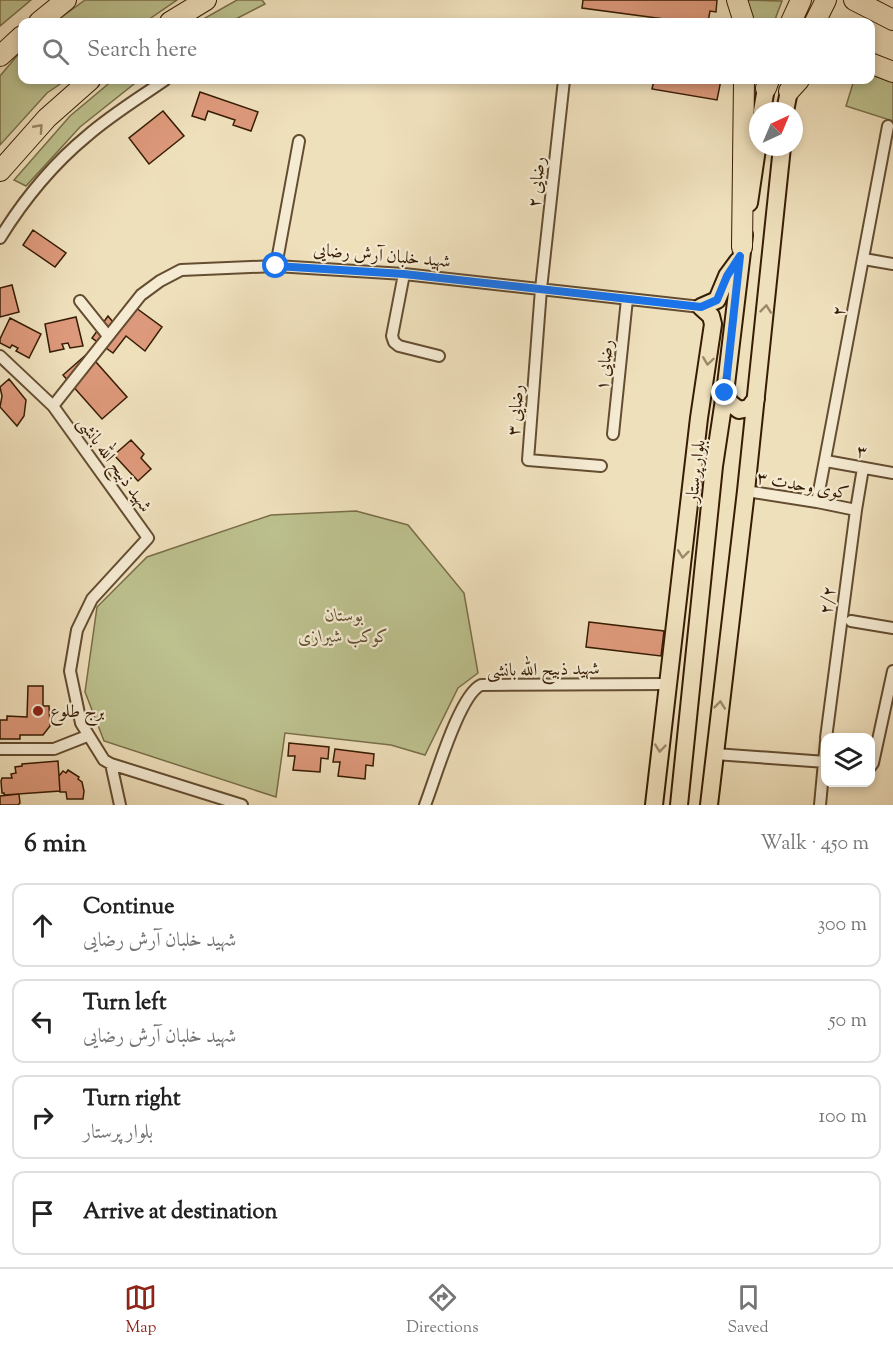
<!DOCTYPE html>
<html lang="en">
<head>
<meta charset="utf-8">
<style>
  :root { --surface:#fff; --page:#f6f6f6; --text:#222; --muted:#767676; --line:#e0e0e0; --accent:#8f2418 }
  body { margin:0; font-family:"Sorts Mill Goudy",Amiri,serif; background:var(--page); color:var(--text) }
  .controls { position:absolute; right:18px; bottom:18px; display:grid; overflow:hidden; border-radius:12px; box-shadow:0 3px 9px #0003 }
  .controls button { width:54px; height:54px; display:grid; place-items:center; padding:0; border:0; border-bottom:2px solid var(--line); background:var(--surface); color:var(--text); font:30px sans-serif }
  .compass { position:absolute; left:749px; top:102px; width:54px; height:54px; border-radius:50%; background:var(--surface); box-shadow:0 3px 9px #0003; rotate:44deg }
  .stop { position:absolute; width:18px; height:18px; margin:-14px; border:4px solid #1a73e8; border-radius:50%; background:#fff }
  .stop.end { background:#1a73e8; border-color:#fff; box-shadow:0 2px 6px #0008 }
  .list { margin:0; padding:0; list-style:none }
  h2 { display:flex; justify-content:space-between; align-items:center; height:78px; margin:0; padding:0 24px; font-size:26px }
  h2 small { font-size:20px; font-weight:400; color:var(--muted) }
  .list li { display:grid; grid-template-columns:39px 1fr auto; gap:18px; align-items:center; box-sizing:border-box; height:84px; margin:0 12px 12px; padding:0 12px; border:2px solid var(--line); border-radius:12px }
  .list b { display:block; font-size:22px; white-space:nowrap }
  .list p { margin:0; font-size:20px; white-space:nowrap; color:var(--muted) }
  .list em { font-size:20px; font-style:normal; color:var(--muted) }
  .icon { flex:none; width:33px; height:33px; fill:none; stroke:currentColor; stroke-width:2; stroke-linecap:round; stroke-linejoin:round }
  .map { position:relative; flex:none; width:893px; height:805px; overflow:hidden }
  .search { position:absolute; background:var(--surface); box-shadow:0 3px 9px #0003; left:18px; right:18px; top:18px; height:66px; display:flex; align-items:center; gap:15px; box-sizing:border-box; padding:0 21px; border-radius:12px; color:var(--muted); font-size:22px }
  .sheet { height:462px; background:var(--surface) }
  nav { display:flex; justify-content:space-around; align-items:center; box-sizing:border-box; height:84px; border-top:2px solid var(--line); background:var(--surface); font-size:16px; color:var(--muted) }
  nav a { display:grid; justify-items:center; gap:3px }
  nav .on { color:var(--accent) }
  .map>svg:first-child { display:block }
  .green { fill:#bcc18e; stroke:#796e48; stroke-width:1.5 }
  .building { fill:#dd997b; stroke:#361c03; stroke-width:1.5 }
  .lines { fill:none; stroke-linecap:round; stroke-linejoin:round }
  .street-casing { stroke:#644d31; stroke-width:14 }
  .primary-casing { stroke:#361c03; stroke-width:20 }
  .highway-casing { stroke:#361c03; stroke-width:22 }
  .street { stroke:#f5ebd3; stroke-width:10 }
  .primary { stroke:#efe0bc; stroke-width:16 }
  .highway { stroke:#efe0bc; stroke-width:20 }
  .oneway { stroke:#9c8869 }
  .route { stroke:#1a73e8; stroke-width:8 }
  .poi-dot { fill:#8f2418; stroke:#f5ebd3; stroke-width:2 }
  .labels { text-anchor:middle; stroke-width:4.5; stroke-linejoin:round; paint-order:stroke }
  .street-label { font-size:18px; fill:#361c03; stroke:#f5ebd3 }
  .park-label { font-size:18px; font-style:italic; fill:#5e4e2d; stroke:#f5ebd3 }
  .poi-label { font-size:18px; fill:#361c03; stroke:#f5ebd3; text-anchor:start }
</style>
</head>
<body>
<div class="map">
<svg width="893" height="805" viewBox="0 0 893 805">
  <rect width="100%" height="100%" fill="#efe0bc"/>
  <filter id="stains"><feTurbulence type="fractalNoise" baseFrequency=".00333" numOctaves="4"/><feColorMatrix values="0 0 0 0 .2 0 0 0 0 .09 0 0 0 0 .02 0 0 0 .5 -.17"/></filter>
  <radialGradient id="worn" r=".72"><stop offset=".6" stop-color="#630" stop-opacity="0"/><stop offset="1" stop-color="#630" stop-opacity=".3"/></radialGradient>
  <!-- green -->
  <path class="green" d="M0,0H31L0,26Z
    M85,0H177L145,22H55Z
    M237,0H262L265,4L230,22H198Z
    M746,0L782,1L774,22H752Z
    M22,50V80H66L47,93L0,145V76Z
    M871,75L893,82V121L846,106L854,80H870Z
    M113,80H139L80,127L26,186L14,180L70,116Z
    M356,511L408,525L464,593L478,673L458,688L425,755L391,745L285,733L276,797L104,741L85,692L97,607L147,557L271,515Z"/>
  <!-- building -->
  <path class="building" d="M583,0H717L716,12L710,11L708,22H687L582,8Z
    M654,80H721L717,100L652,89Z
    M200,92L258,112L251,131L233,125L235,120L208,111L205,120L192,116Z
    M163,111L184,136L149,164L129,138Z
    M33,230L66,253L55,267L23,245Z
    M12,285L19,312L0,317V288Z
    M128,302L162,327L145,351L126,336L113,353L92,338L108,316L113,322Z
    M76,317L83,346L70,348L68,343L62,344L64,349L50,352L45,324Z
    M10,318L41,334L29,358L16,351L18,348L12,345L10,348L0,343V339Z
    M88,353L127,397L102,419L63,375Z
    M9,379L26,400L24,416L17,426L0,407L2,396L0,387Z
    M131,440L144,454L141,458L151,469L138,481L114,455Z
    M589,622L664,631L661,656L586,647Z
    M28,686H43V706H49L50,726L43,735H20V739H0V720H7V716L27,717Z
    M289,743L329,747L328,759L321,758L320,772L293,770L295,756H288Z
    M335,749L374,754L373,766L366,765L365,779L338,776L340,762H333Z
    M58,761L60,791L4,795V793H2L1,781L2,778H12L11,774L16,773L15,767L22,766V764Z
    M68,770L79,777L78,779L82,782L84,791L83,799H67L66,792H60L59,776L63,771L66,773Z
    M19,794L20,803L18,805H0V796Z"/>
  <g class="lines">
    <defs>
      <path id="street" d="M564,80L541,289L528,460L601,466
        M0,238C23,201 53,164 87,136C111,115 139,98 165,80
        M864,259L893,264
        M276,266L299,141
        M404,274L392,336L394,342L399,346L439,356
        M80,301L108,336
        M0,356L53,406L148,538L92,599L77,630L70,671L81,723L104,760L111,764L242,805
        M53,406L141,295L160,281L181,270L276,266L404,274L701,307
        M613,434L627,299
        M826,461L893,473
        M746,491L817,502L856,510
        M817,502L888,126
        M851,621L893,628
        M826,738L856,510L863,468
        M0,749H54L87,736
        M715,754L826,762
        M111,764L120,805
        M870,767L873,763L893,671
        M425,805C435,780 459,695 481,685L667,684
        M820,805L826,741"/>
      <path id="primary" d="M762,111L766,88
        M785,111L789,91
        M749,203L758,142
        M701,307L717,300L727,276L738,261
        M725,393L730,403L739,410L749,408L756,399
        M654,805L699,418L713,324L711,316L701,307
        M679,805L714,466L725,393L744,235
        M709,805L746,491L782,147"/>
      <path id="highway" d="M737,0L744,22
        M854,0L893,20
        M39,22L66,0
        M170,22L206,0
        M791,22L801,0
        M815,22L826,0
        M0,56L22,36
        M870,63L893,72
        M766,88L769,80
        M789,91L799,80
        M0,171L47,118L90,80
        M742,247L744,80"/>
    </defs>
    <!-- street casing -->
    <use href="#street" class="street-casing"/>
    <!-- primary casing -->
    <use href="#primary" class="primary-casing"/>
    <!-- highway casing -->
    <use href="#highway" class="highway-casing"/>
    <!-- street -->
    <use href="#street" class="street"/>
    <!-- primary -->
    <use href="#primary" class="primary"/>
    <!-- highway -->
    <use href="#highway" class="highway"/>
  </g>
  <!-- one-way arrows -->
  <defs><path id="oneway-chevron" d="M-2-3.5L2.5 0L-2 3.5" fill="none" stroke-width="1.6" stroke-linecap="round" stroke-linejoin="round" transform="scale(1.5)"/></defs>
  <g class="oneway">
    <use href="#oneway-chevron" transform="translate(39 128) rotate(-48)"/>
    <use href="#oneway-chevron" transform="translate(766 309) rotate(-84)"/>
    <use href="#oneway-chevron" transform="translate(708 361) rotate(98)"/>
    <use href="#oneway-chevron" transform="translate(683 554) rotate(97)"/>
    <use href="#oneway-chevron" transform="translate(720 705) rotate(-84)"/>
    <use href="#oneway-chevron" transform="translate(660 748) rotate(96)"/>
  </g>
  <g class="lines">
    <!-- route -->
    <path class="route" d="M276,266L404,274L701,307L717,300L727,276L740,256L725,393"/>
  </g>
  <!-- markers -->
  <circle class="poi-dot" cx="38" cy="711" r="6"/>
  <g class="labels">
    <!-- street labels -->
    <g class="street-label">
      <text transform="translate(536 182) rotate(-84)" y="6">رضایی ۲</text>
      <text transform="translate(382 255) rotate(5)" y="6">شهید خلبان آرش رضایی</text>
      <text transform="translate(838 311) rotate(-79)" y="6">۲</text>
      <text transform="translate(604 365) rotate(-84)" y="6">رضایی ۱</text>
      <text transform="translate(515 410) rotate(-85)" y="6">رضایی ۳</text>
      <text transform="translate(862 451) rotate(10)" y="6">۳</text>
      <text transform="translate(115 464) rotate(54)" y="6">شهید ذبیح الله بانشی</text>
      <text transform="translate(695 471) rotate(-83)" y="6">بلوار پرستار</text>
      <text transform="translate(803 485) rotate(10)" y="6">کوی وحدت ۳</text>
      <text transform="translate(827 600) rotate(-82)" y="6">۲/۲</text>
      <text transform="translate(543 669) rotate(-1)" y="6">شهید ذبیح الله بانشی</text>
    </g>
    <!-- park labels -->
    <g class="park-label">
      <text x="344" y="621">بوستان<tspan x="344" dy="21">کوکب شیرازی</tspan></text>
    </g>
    <!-- poi labels -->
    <g class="poi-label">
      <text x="50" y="717">برج طلوع</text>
    </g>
  </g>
  <rect width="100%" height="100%" filter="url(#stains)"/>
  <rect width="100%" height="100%" fill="url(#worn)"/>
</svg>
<div class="controls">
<button><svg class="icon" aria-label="layers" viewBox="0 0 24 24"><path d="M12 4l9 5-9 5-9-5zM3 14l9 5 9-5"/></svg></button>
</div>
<svg class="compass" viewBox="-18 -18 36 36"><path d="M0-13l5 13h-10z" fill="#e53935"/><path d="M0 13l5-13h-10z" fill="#767676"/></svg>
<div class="stop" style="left:276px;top:266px"></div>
<div class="stop end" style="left:725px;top:393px"></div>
<div class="search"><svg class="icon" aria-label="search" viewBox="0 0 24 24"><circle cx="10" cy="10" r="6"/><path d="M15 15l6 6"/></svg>Search here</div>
</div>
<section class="sheet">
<h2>6 min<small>Walk · 450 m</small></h2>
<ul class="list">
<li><svg class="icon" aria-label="ahead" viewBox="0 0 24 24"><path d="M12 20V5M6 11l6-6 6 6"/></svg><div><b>Continue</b><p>شهید خلبان آرش رضایی</p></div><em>300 m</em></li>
<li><svg class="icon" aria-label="left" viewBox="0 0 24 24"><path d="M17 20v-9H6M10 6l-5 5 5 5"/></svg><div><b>Turn left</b><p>شهید خلبان آرش رضایی</p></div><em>50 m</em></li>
<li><svg class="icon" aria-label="right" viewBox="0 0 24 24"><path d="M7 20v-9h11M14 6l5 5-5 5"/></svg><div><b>Turn right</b><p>بلوار پرستار</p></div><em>100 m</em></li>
<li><svg class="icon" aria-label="arrive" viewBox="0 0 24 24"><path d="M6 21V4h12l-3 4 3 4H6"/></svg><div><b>Arrive at destination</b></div></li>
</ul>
</section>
<nav>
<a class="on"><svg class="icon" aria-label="map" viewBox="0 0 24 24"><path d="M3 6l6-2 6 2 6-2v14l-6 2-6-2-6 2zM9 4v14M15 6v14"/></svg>Map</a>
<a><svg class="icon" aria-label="directions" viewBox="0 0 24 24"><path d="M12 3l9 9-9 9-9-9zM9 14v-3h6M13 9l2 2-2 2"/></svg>Directions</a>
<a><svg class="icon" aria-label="saved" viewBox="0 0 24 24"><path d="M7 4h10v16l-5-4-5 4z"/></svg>Saved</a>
</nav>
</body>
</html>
